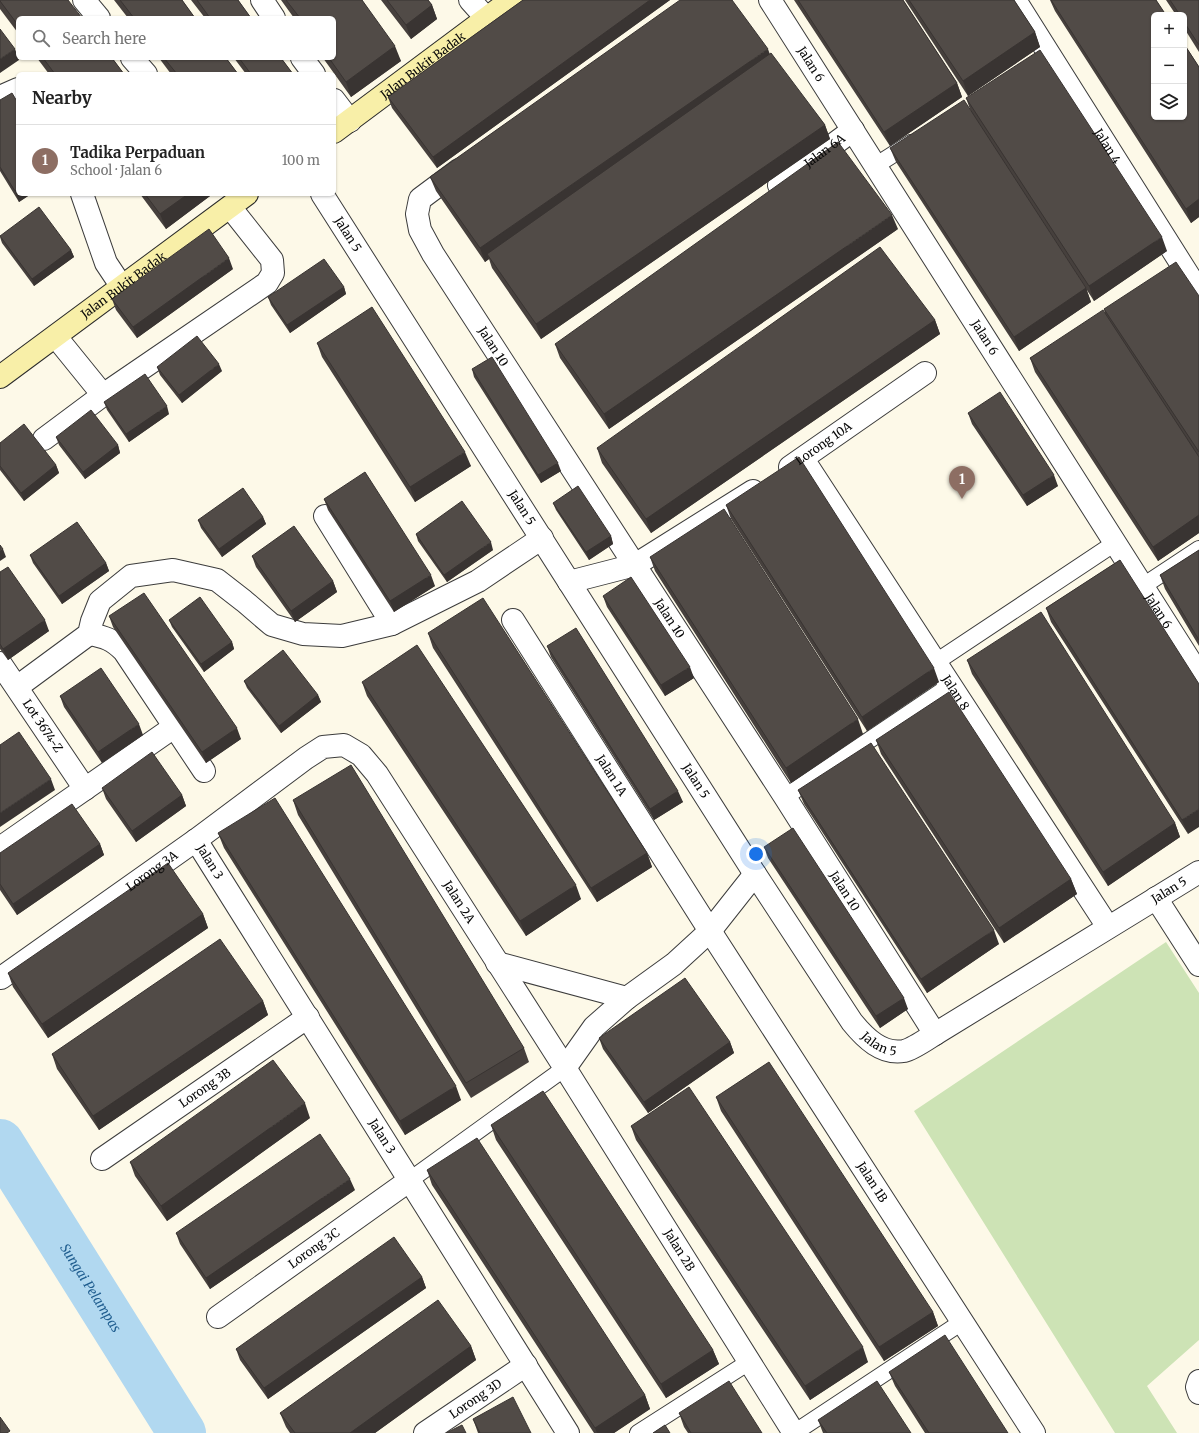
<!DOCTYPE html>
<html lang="en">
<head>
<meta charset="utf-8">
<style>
  :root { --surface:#fff; --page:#f6f6f6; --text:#222; --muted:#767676; --line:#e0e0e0; --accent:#0b8043 }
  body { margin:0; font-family:Merriweather,serif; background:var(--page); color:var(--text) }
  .controls { position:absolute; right:12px; top:12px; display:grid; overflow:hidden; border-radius:6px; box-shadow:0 1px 3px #0004 }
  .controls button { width:36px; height:36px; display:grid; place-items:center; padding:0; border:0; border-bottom:1px solid var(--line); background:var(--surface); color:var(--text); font:20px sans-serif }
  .you { position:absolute; left:756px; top:854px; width:14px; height:14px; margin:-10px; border:3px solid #fff; border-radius:50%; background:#1a73e8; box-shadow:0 0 0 6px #1a73e833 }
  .badge { display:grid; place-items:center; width:26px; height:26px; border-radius:50%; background:var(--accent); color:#fff; font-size:13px; font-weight:700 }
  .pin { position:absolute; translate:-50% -33px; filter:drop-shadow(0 1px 2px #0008) }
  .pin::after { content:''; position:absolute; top:21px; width:14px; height:12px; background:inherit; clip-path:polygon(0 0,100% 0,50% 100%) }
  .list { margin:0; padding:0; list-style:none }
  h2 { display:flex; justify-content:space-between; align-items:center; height:52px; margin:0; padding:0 16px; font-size:17px }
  h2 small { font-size:13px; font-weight:400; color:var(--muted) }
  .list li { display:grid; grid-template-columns:26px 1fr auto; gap:12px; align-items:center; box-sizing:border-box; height:72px; padding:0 16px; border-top:1px solid var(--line) }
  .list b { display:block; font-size:15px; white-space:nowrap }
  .list p { margin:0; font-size:13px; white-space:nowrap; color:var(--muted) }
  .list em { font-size:13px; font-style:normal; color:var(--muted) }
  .icon { flex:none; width:22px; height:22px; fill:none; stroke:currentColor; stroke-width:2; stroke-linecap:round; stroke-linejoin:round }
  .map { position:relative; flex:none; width:1199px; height:1433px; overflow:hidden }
  .search { position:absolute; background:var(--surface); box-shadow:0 1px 3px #0004; left:16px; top:16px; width:320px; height:44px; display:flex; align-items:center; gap:10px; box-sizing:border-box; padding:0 14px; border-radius:6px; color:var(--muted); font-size:15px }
  .panel { position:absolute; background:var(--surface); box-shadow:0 1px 3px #0004; left:16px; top:72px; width:320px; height:124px; border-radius:6px }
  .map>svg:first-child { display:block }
  .green { fill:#cde3b5 }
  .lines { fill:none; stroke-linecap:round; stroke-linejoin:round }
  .river { stroke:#b1d8f0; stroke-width:48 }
  .service-casing { stroke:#3c3c3c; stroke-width:18 }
  .minor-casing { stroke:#3c3c3c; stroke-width:24 }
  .secondary-casing { stroke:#2b2b2b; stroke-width:24 }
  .service { stroke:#fff; stroke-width:16 }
  .minor { stroke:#fff; stroke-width:22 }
  .secondary { stroke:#f8efa8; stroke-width:22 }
  .wall { fill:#46403d }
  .shaded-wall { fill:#393432 }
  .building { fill:#514b47; stroke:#393432 }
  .labels { text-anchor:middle; stroke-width:4; stroke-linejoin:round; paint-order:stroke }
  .street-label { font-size:12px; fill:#090909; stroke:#fff }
  .water-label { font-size:13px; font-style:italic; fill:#1f5d8f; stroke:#fff }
</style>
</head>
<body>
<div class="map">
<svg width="1199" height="1433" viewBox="0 0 1199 1433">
  <rect width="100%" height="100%" fill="#fdf9e8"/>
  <!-- green -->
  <path class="green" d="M1166,942L1199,993V1340L1147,1386L1177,1433H1115L914,1111Z"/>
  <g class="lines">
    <!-- river -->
    <path class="river" id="s1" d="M0,1143L182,1433"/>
    <defs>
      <path id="service" d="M875,166L911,143
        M1143,586L1199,549
        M936,662L1115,543
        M785,797L951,685
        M410,1180L565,1068
        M638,1433L749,1362
        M794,1433L962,1322"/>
      <g id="minor">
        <path d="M84,0L99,18"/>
        <path d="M262,0L274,18"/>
        <path d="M470,0L487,19"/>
        <path id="s2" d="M770,0L1199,675"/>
        <path id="s3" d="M1015,0L1199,292"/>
        <path d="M132,58L146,74"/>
        <path d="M302,58L314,74"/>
        <path d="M0,97L18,89"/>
        <path d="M334,100L350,121"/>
        <path id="s4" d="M459,170L420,199L417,214L420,230L433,254L785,797L935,1034"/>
        <path id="s5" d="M779,185L853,130"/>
        <path d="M82,194L106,263L122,287"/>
        <path id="s6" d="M322,194L755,874L852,1022C865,1038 882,1055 904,1051C913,1049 927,1039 935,1034L1199,872"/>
        <path d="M56,337L103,395"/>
        <path d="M44,439L103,395L267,283L273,273L272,260L230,207"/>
        <path id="s7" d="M803,459L1108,927"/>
        <path id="s8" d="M790,467L925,373"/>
        <path d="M325,516L392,624"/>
        <path d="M569,582L635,565L753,491"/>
        <path id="s9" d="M513,620L710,931L1034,1433"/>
        <path d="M89,634C105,637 112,639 124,651L204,771"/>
        <path id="s10" d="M0,663L85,789"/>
        <path d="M17,687L89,634L92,621L100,601L131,576L173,570L217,580L244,601L272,625L303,634L342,636L392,624L478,581L542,538"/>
        <path id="s11" d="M196,840L568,1433"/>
        <path d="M0,848L174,727"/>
        <path d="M1156,898L1199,965"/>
        <path d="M497,963L627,998"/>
        <path id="s12" d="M1,978L196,840L306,758L323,747L344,745L361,755L377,774L565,1068L794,1433"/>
        <path d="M565,1068L594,1027L627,998L674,964L710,931L755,874"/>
        <path id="s13" d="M102,1159L308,1017"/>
        <path id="s14" d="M218,1317L410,1180"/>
        <path d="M1199,1381L1197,1387L1199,1393"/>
        <path id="s15" d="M425,1433L526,1365"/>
      </g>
      <g id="secondary">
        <path id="s16" d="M334,132L511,0"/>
        <path id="s17" d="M0,377L247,194"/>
      </g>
    </defs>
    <!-- service casing -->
    <use href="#service" class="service-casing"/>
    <!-- minor casing -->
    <use href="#minor" class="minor-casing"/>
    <!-- secondary casing -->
    <use href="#secondary" class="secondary-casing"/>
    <!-- service -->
    <use href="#service" class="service"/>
    <!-- minor -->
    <use href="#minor" class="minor"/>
    <!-- secondary -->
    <use href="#secondary" class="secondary"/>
  </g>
  <!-- wall -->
  <path class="wall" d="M0,0L18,18V33L0,9Z
    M114,0H182L195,18H128Z
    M191,0H238L251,18H205Z
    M281,0H362L401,61L351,97L323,58H334V18H294Z
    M381,0H428L432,5L437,19L411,39Z
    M523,0H670L437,168L392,108L388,97Z
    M794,0H903L957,83L962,97L890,146Z
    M905,0H1014L1035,32L1040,47L968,96Z
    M1050,0H1156L1199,67V217L1191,223L1055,11Z
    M1166,0H1199V52L1184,28V15H1176Z
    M769,54L825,125L830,139L541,339L492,268L489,259L485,262L436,191L430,177Z
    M37,58H112L124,74H49Z
    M159,58H226L238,74H171Z
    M234,58H281L293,74H246Z
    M966,98L1167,251L1094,301L971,112Z
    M0,100L18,194H31L19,202L0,171Z
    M890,148L1086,288L1091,302L1019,351L896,162Z
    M140,194H209L210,196L166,229Z
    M898,229L609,429L560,358L555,344Z
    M0,237L71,250L74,257L34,286L2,243Z
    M233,269L137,338L116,310L112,299Z
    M344,287L346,294L290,333L271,305L268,297Z
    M1199,296V533L1158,561L1035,372L1030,358L1105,313L1104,309Z
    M935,320L940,334L651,533L602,463L597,448Z
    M317,343L471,466L415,502L322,357Z
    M157,367L222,371L182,403L160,375Z
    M472,369L561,471L541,483L474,377Z
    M104,402L169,414L129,442L107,410Z
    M968,413L1058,486L1027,506L972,424Z
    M56,437L118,445L120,453L85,479L59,445Z
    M0,443L56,465L59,473L24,501L0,470Z
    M324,499L435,586L394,612L328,510Z
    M553,503L611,536L613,544L589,560L556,510Z
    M726,505L939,682L867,731L731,519Z
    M263,517L266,524L222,557L201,528L198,520Z
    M416,534L493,550L447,582L418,541Z
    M1199,550V646L1165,589L1160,575Z
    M30,555L106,563L109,571L62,604L33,563Z
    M252,556L333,581L337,592L295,622L256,567Z
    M650,557L863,734L791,783L655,571Z
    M1120,560L1188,834L1051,622L1046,608Z
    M0,572L49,631L8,660L0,649Z
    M603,596L694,678L665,696L607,607Z
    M109,616L241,739L206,763L113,627Z
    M169,620L232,642L234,649L204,672L172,627Z
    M428,633L647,853L652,867L597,902L433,648Z
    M547,646L683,802L654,820L551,657Z
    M967,660L1175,823L1180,837L1108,886L972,674Z
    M244,681L318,695L321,702L281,733L247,688Z
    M362,682L581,899L526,936L367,696Z
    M60,696L143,735L102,763L64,707Z
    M876,740L1071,879L1077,894L1004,943L881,754Z
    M102,788L182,795L186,806L136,842L106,799Z
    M798,790L999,944L927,993L804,804Z
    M293,800L524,1048L529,1062L471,1098L298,815Z
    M218,833L461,1100L405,1135L224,848Z
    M100,844L104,855L17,915L0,890V853Z
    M764,847L908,1009L880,1028L768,858Z
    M203,914L208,928L48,1038L13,987L8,973Z
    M263,1001L268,1015L99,1130L57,1069L52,1054Z
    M599,1038L730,1042L734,1053L648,1113L603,1049Z
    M716,1097L933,1312L938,1326L884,1361L721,1111Z
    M310,1118L167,1221L135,1176L130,1162Z
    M491,1125L713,1350L719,1364L666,1398L496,1140Z
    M631,1126L868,1362L810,1400L636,1140Z
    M427,1170L645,1395L650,1409L614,1433H594L432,1185Z
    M355,1190L210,1289L180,1244L176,1233Z
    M422,1277L426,1288L268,1399L240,1360L236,1349Z
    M471,1346L476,1360L375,1433H290L286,1427L280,1413Z
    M889,1372L1008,1433H925L895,1386Z
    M679,1413L762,1433H688L684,1427Z
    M473,1419L531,1433H478Z
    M818,1420L911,1433H823Z"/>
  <!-- shaded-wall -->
  <path class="shaded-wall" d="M650,0H670L437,168L433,157Z
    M432,5L437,19L411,39L406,25Z
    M1035,32L1040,47L968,96L963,81Z
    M395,46L401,61L351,97L346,82Z
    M15,49L19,60L0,73V59Z
    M768,49L773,63L487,254L489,259L485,262L480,248Z
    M957,83L962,97L890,146L884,132Z
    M825,125L830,139L541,339L536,324Z
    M18,189V194H31L19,202L15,191Z
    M188,194H209L210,196L166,229L160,214Z
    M1199,199V217L1191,223L1186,209Z
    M892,215L898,229L609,429L604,414Z
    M1162,237L1167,251L1094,301L1089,286Z
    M71,250L74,257L34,286L32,279Z
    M229,258L233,269L137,338L133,327Z
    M344,287L346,294L290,333L287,325Z
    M1086,288L1091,302L1019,351L1014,337Z
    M935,320L940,334L651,533L646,519Z
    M219,364L222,371L182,403L179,395Z
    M167,406L169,414L129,442L126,434Z
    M118,445L120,453L85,479L83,472Z
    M465,452L471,466L415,502L410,487Z
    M558,463L561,471L541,483L538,475Z
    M56,465L59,473L24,501L21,493Z
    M1054,475L1058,486L1027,506L1023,495Z
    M1199,515V533L1158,561L1153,547Z
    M263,517L266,524L222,557L219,549Z
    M611,536L613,544L589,560L586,552Z
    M491,542L493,550L447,582L444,575Z
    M3,549L6,557L0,561V552Z
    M106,563L109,571L62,604L59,596Z
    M431,575L435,586L394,612L390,601Z
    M333,581L337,592L295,622L291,611Z
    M45,620L49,631L8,660L3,649Z
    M232,642L234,649L204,672L201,664Z
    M690,667L694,678L665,696L661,685Z
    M934,668L939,682L867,731L862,717Z
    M318,695L321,702L281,733L279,726Z
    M858,719L863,734L791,783L786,768Z
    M139,724L143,735L102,763L98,752Z
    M237,728L241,739L206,763L202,752Z
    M51,779L55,790L0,827V813Z
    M678,791L683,802L654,820L650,809Z
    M182,795L186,806L136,842L132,831Z
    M1199,809V827L1188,834L1182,820Z
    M1175,823L1180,837L1108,886L1103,872Z
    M100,844L104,855L17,915L13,904Z
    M647,853L652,867L597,902L591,888Z
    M1071,879L1077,894L1004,943L999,928Z
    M576,885L581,899L526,936L520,921Z
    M203,914L208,928L48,1038L42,1024Z
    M994,930L999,944L927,993L921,979Z
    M904,998L908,1009L880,1028L876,1016Z
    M263,1001L268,1015L99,1130L93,1116Z
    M730,1042L734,1053L648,1113L644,1102Z
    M456,1086L461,1100L405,1135L400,1121Z
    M305,1103L310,1118L167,1221L161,1206Z
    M350,1179L355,1190L210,1289L206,1278Z
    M422,1277L426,1288L268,1399L264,1388Z
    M933,1312L938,1326L884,1361L879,1347Z
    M471,1346L476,1360L375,1433H350Z
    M863,1347L868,1362L810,1400L805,1386Z
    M713,1350L719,1364L666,1398L661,1384Z
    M645,1395L650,1409L614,1433H597L595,1428Z"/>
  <!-- building -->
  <path class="building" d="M0,0H68L82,18H18V25L0,1Z
    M120,0H182L195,18H134Z
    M197,0H238L251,18H210Z
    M286,0H362L395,46L346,82L329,58H334V18H300Z
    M387,0H428L432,5L406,25Z
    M523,0H650L433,157L388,97Z
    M680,0H732L768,49L480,248L430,177Z
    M798,0H903L957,83L884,132Z
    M909,0H1014L1035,32L963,81Z
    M1051,0H1156L1166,15H1154V117H1184V44L1199,67V199L1186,209Z
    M1170,0H1199V45L1184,22V15H1180Z
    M0,29L15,49L0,59Z
    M1040,50L1162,237L1089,286L966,98Z
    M771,53L825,125L536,324L487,254Z
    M43,58H112L124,74H55Z
    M164,58H226L238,74H177Z
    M239,58H281L293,74H251Z
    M12,93L18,103V189L15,191L0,167V100Z
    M964,100L1086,288L1014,337L890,148Z
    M838,142L892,215L604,414L555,344Z
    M145,194H188L160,214Z
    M39,207L71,250L32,279L0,236Z
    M209,229L229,258L133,327L112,299Z
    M880,247L935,320L646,519L597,448Z
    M324,259L344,287L287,325L268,297Z
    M1176,262L1199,296V452L1104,309Z
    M372,307L465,452L410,487L317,343Z
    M1103,310L1199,457V515L1153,547L1030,358Z
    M197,336L219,364L179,395L157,367Z
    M492,357L558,463L538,475L472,369Z
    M145,374L167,406L126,434L104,402Z
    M1000,392L1054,475L1023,495L968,413Z
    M91,410L118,445L83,472L56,437Z
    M24,424L56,465L21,493L0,466V443Z
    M799,457L934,668L862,717L726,505Z
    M365,472L431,575L390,601L324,499Z
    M578,486L611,536L586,552L553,503Z
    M243,488L263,517L219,549L198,520Z
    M462,501L491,542L444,575L416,534Z
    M724,509L858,719L786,768L650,557Z
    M77,522L106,563L59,596L30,555Z
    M294,526L333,581L291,611L252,556Z
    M0,545L3,549L0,552Z
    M1199,550V640L1160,575Z
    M1120,560L1199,684V809L1182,820L1046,608Z
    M8,567L45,620L3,649L0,644V572Z
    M631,577L690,667L661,685L603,596Z
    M144,593L237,728L202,752L109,616Z
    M200,597L232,642L201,664L169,620Z
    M483,598L647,853L591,888L428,633Z
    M1041,612L1175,823L1103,872L967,660Z
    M576,628L678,791L650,809L547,646Z
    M417,645L576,885L520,921L362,682Z
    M283,650L318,695L279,726L244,681Z
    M101,668L139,724L98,752L60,696Z
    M949,692L1071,879L999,928L876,740Z
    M19,732L51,779L0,813V745Z
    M871,743L994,930L921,979L798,790Z
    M152,752L182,795L132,831L102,788Z
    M351,765L524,1048L466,1083L293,800Z
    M275,798L456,1086L400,1121L218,833Z
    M72,804L100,844L13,904L0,884V853Z
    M793,828L904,998L876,1016L764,847Z
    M168,863L203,914L42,1024L8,973Z
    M220,939L263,1001L93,1116L52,1054Z
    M685,978L730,1042L644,1102L599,1038Z
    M273,1060L305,1103L161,1206L130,1162Z
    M769,1062L933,1312L879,1347L716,1097Z
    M689,1087L863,1347L805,1386L631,1126Z
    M543,1091L713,1350L661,1384L491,1125Z
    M320,1134L350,1179L206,1278L176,1233Z
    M477,1138L645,1395L595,1428L427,1170Z
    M394,1237L422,1277L264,1388L236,1349Z
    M438,1300L471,1346L350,1433H295L280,1413Z
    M945,1335L1008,1433H929L889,1372Z
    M729,1381L762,1433H691L679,1413Z
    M877,1381L911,1433H827L818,1420Z
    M513,1397L531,1433H480L473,1419Z
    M0,1417L10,1431L7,1433H0Z
    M462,1425L466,1433H446Z
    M665,1425L670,1433H653Z"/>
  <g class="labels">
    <!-- street labels -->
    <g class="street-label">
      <text dy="4" stroke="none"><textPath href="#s2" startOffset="76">Jalan 6</textPath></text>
      <text dy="4" stroke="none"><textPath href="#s16" startOffset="111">Jalan Bukit Badak</textPath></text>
      <text dy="4" stroke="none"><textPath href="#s3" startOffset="173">Jalan 4</textPath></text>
      <text dy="4" stroke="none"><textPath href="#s5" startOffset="57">Jalan 6A</textPath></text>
      <text dy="4" stroke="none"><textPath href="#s6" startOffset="48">Jalan 5</textPath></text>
      <text dy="4" stroke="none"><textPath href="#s17" startOffset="154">Jalan Bukit Badak</textPath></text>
      <text dy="4" stroke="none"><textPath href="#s2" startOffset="400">Jalan 6</textPath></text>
      <text dy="4" stroke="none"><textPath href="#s4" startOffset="218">Jalan 10</textPath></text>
      <text dy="4" stroke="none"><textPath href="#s8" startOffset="41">Lorong 10A</textPath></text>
      <text dy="4" stroke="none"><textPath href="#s6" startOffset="372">Jalan 5</textPath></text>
      <text dy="4" stroke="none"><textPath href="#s2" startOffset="724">Jalan 6</textPath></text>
      <text dy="4" stroke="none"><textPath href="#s4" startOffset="542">Jalan 10</textPath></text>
      <text dy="4" stroke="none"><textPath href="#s7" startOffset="279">Jalan 8</textPath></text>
      <text dy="4" stroke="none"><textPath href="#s10" startOffset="76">Lot 3674-Z</textPath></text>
      <text dy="4" stroke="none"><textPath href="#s9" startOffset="184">Jalan 1A</textPath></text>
      <text dy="4" stroke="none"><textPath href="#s6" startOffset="696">Jalan 5</textPath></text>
      <text dy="4" stroke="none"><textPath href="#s11" startOffset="26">Jalan 3</textPath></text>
      <text dy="4" stroke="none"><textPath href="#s12" startOffset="185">Lorong 3A</textPath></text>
      <text dy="4" stroke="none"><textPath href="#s6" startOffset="1356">Jalan 5</textPath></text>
      <text dy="4" stroke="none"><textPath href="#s4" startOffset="866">Jalan 10</textPath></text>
      <text dy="4" stroke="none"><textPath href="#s12" startOffset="614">Jalan 2A</textPath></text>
      <text dy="4" stroke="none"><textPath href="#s6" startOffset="1019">Jalan 5</textPath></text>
      <text dy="4" stroke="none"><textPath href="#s13" startOffset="125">Lorong 3B</textPath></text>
      <text dy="4" stroke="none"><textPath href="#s11" startOffset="350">Jalan 3</textPath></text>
      <text dy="4" stroke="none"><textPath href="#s9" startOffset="667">Jalan 1B</textPath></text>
      <text dy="4" stroke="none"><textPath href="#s14" startOffset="118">Lorong 3C</textPath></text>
      <text dy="4" stroke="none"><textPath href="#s12" startOffset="1026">Jalan 2B</textPath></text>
      <text dy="4" stroke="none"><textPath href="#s15" startOffset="61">Lorong 3D</textPath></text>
    </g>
    <!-- water labels -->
    <g class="water-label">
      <text dy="5" stroke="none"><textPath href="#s1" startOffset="171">Sungai Pelampas</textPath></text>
    </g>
  </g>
</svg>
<div class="controls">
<button>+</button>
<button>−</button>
<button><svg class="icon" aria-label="layers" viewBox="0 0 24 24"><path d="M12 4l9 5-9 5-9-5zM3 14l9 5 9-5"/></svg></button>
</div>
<div class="you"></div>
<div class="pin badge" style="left:962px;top:499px;background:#8d6e63">1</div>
<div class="search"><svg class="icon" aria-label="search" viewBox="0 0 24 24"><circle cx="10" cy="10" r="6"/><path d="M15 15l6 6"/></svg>Search here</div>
<section class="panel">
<h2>Nearby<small></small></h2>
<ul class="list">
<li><span class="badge" style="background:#8d6e63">1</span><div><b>Tadika Perpaduan</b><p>School · Jalan 6</p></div><em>100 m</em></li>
</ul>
</section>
</div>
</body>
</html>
